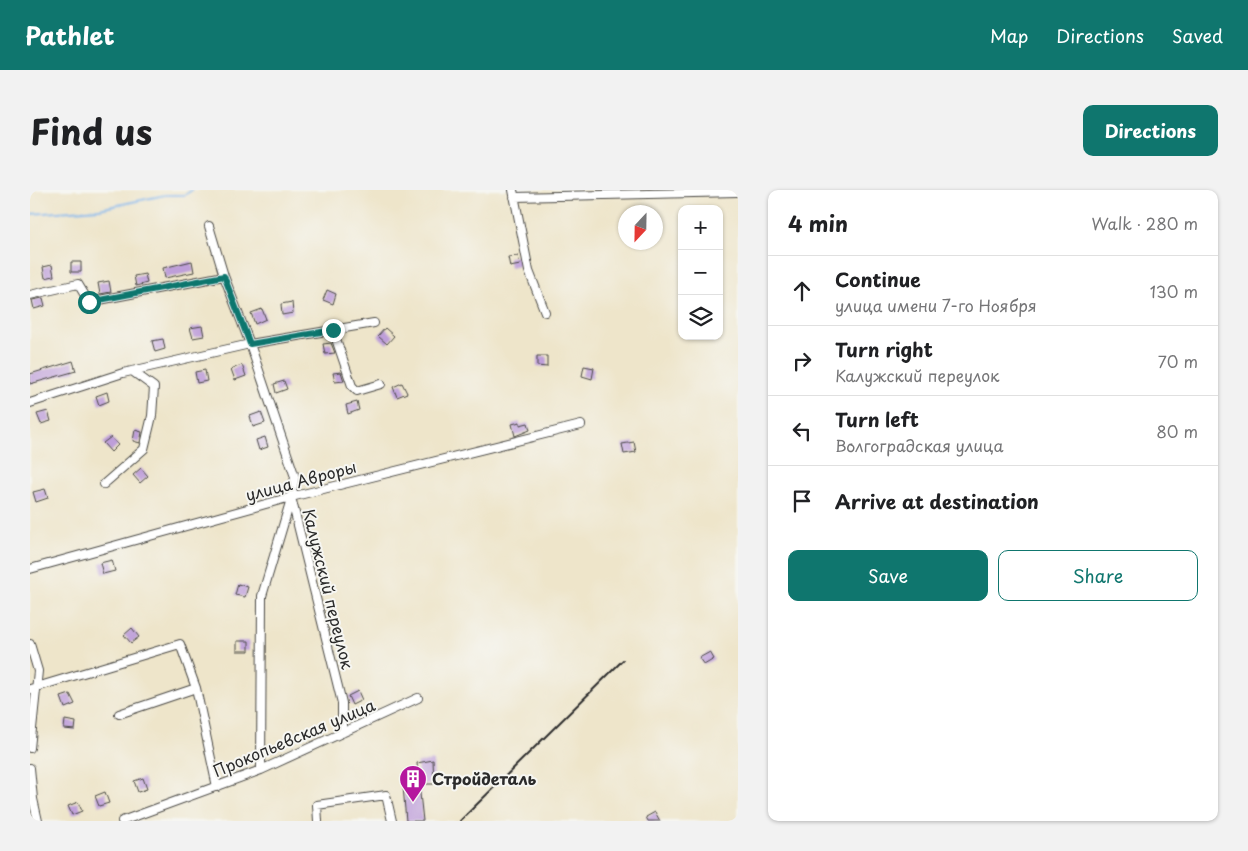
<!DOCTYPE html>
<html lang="en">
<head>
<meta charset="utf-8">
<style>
  :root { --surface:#fff; --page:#f2f2f2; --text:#202124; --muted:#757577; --line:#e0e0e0; --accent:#0f766e }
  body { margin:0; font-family:"Playpen Sans",sans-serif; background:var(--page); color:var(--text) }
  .controls { position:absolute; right:15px; top:15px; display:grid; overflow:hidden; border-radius:10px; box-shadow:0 1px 4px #0004 }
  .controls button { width:45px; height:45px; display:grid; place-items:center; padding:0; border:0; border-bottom:1px solid var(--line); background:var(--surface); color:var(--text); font:25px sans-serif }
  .compass { position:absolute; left:588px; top:15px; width:45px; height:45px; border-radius:50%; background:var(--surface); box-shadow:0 1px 4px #0004; rotate:202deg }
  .stop { position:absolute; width:15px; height:15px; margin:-11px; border:4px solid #0f766e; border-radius:50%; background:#fff }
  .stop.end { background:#0f766e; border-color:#fff; box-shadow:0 1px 5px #0008 }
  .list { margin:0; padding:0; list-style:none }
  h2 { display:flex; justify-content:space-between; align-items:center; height:65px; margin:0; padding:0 20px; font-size:21px }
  h2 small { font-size:16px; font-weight:400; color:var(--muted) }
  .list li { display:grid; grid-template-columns:32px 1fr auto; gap:15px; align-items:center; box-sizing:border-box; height:70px; padding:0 20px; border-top:1px solid var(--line) }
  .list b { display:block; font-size:19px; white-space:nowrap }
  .list p { margin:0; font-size:16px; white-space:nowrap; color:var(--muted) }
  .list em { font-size:16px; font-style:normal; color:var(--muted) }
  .actions { display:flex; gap:10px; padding:15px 20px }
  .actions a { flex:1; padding:11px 0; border:1px solid var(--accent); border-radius:10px; text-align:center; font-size:18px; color:var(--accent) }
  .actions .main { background:var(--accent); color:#fff }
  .icon { flex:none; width:28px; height:28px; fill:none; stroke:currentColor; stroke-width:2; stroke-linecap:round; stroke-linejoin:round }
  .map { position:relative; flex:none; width:708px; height:631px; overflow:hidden; border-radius:10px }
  header { display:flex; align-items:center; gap:30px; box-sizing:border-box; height:70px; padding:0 25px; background:var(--accent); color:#fff }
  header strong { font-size:24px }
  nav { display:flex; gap:28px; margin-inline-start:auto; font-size:18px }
  .intro { display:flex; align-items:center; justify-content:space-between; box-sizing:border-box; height:120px; padding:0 30px }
  h1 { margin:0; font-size:35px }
  .button { padding:12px 22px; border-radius:10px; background:var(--accent); color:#fff; font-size:18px; font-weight:700 }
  main { display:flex; gap:30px; padding:0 30px }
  aside { flex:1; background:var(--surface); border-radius:10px; box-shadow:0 1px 4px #0004 }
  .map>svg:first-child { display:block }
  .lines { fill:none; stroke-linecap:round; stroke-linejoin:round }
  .stream { stroke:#7cb4eb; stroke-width:2 }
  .building { fill:#be9ed9 }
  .minor-casing { stroke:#484743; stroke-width:10 }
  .minor { stroke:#fff; stroke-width:8 }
  .rail { stroke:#2b2b2b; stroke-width:2 }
  .route { stroke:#0f766e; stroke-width:6 }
  .labels { text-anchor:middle; stroke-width:4; stroke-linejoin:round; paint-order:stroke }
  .street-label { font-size:16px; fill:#2b2b2b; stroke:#f6f6f2 }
  .poi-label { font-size:16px; font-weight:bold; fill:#2b2b2b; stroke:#f6f6f2; text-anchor:start }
</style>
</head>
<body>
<header>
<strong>Pathlet</strong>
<nav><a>Map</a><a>Directions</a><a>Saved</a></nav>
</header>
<div class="intro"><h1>Find us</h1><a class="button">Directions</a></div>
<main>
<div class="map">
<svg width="708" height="631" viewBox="0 0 708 631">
  <rect width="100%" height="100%" fill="#f6f6f2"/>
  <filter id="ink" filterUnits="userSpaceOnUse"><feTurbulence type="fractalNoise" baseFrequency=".02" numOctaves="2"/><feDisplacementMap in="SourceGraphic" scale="10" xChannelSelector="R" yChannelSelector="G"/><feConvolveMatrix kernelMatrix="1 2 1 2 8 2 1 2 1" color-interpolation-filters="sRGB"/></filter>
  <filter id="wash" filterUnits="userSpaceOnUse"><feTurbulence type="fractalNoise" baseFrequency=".0096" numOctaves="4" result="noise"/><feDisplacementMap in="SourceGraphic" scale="20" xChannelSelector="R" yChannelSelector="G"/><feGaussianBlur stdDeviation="1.12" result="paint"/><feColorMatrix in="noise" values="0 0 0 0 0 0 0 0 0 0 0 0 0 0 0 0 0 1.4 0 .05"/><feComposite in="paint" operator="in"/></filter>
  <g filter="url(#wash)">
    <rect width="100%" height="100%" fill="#eee5ca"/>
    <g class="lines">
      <!-- stream -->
      <path class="stream" d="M0,24L69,19L135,5H155L162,0"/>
    </g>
    <g id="blocks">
      <!-- building -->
      <path class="building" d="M488,66L490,75L480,77L478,67Z
        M162,71L164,82L135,88L133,78Z
        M41,72H51V82H41Z
        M22,75L24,86L15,88L13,77Z
        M115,84L117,93L106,96L104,86Z
        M79,91L81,102L70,104L68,93Z
        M297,100L306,104L303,114L293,110Z
        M13,108L15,116L4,119L2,110Z
        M262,112L263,123L252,125L251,114Z
        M232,119L236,129L225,134L221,123Z
        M172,136L174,146L163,148L160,138Z
        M355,138L364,146L357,154L348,146Z
        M133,149L135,159L125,162L122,151Z
        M301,153L305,163L295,164L293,154Z
        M507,166H517V177L507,176Z
        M43,171L46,181L0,194V184Z
        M212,175L216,186L205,190L201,179Z
        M554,176L564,178L562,189L552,186Z
        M175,180L177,191L167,193L165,182Z
        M311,182L314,191L305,192L303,183Z
        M254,191L257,199L246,203L244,194Z
        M372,193L377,203L367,207L363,197Z
        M77,202L79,211L69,215L66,206Z
        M327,212L329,220L318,224L316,215Z
        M18,221L21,231L11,234L7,224Z
        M231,222L235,233L223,237L220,226Z
        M490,232V235L498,233L500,240L485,246L482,234Z
        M105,240L112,242L110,253L103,251Z
        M81,247L88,255L81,262L73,253Z
        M235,247L238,257L229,260L226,250Z
        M604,252L606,262L594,264L592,254Z
        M111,278L118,286L110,293L103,285Z
        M15,299L18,308L6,312L3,302Z
        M82,370L85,381L73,384L70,373Z
        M208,394L218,397L215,407L205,405Z
        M102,438L109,447L101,453L94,445Z
        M207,451H219V461H207Z
        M680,462L684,469L674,475L669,468Z
        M328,501L332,510L322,515L318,506Z
        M40,504L45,514L35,518L31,507Z
        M35,530L46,532L45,540L34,539Z
        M403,570L404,594H389L387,573Z
        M113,588L117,599L108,602L104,591Z
        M389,594L393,631H376L373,596Z
        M75,602L79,613L69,616L65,606Z
        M48,612L52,621L42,625L38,616Z
        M625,622L630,631H618L616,627Z"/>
    </g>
  </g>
  <g filter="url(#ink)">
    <use href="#blocks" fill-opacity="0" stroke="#484743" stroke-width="1"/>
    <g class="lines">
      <defs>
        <path id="minor" d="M483,0L499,81L515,122
          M484,7L708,2
          M179,36L194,86L220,154L265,287L261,307L312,513V543
          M0,105L48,94L59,112L194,86
          M303,140L322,196L327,201L351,194
          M0,213L93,183L220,154L344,133
          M74,294L114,259L122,226L124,197L102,181
          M0,379L261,307L551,235
          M0,454L8,481L0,558
          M0,499L150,454L166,498L187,597
          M89,524L166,498
          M0,578L3,609L8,631
          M231,580L232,406L261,309
          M92,631L231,580L388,508
          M288,631L287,615L356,605L362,631"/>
      </defs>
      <!-- minor casing -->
      <use href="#minor" class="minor-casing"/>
      <!-- minor -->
      <use href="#minor" class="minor"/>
      <!-- rail -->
      <path class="rail" d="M430,631L593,470"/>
    </g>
  </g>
  <g class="lines" filter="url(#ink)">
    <!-- route -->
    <path class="route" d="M59,112L194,86L220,154L303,140"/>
  </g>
  <!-- icons -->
  <defs>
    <symbol id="building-pin" viewBox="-11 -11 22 30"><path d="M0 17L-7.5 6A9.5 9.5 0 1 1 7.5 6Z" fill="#b5179e" stroke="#f6f6f2"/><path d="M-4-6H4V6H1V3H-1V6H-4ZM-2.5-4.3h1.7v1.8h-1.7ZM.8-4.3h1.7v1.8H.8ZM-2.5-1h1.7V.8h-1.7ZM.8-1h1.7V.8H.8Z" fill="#fff"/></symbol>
  </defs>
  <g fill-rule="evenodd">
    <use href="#building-pin" x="367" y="573" width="32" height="43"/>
  </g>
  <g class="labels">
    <!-- street labels -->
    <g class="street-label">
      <text transform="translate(271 291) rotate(-15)" y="6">улица Авроры</text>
      <text transform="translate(298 399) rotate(76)" y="6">Калужский переулок</text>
      <text transform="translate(264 548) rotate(-23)" y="6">Прокопьевская улица</text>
    </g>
    <!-- poi labels -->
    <g class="poi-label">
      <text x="402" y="595">Стройдеталь</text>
    </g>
  </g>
</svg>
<div class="controls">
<button>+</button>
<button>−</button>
<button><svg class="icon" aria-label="layers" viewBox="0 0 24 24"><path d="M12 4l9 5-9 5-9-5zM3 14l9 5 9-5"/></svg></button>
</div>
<svg class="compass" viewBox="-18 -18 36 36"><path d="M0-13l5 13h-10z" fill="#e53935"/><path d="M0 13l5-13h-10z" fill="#757577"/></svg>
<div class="stop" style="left:59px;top:112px"></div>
<div class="stop end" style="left:303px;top:140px"></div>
</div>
<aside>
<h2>4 min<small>Walk · 280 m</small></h2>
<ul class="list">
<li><svg class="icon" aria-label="ahead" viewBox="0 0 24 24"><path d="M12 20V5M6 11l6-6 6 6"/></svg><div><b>Continue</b><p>улица имени 7-го Ноября</p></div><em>130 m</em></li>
<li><svg class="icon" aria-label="right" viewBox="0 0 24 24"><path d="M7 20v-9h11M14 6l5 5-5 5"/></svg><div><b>Turn right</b><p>Калужский переулок</p></div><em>70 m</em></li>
<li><svg class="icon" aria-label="left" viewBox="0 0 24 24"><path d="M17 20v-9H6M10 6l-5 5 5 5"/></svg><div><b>Turn left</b><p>Волгоградская улица</p></div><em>80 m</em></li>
<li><svg class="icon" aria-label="arrive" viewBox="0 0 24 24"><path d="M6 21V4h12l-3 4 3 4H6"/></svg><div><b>Arrive at destination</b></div></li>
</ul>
<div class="actions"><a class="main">Save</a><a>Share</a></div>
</aside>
</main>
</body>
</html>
